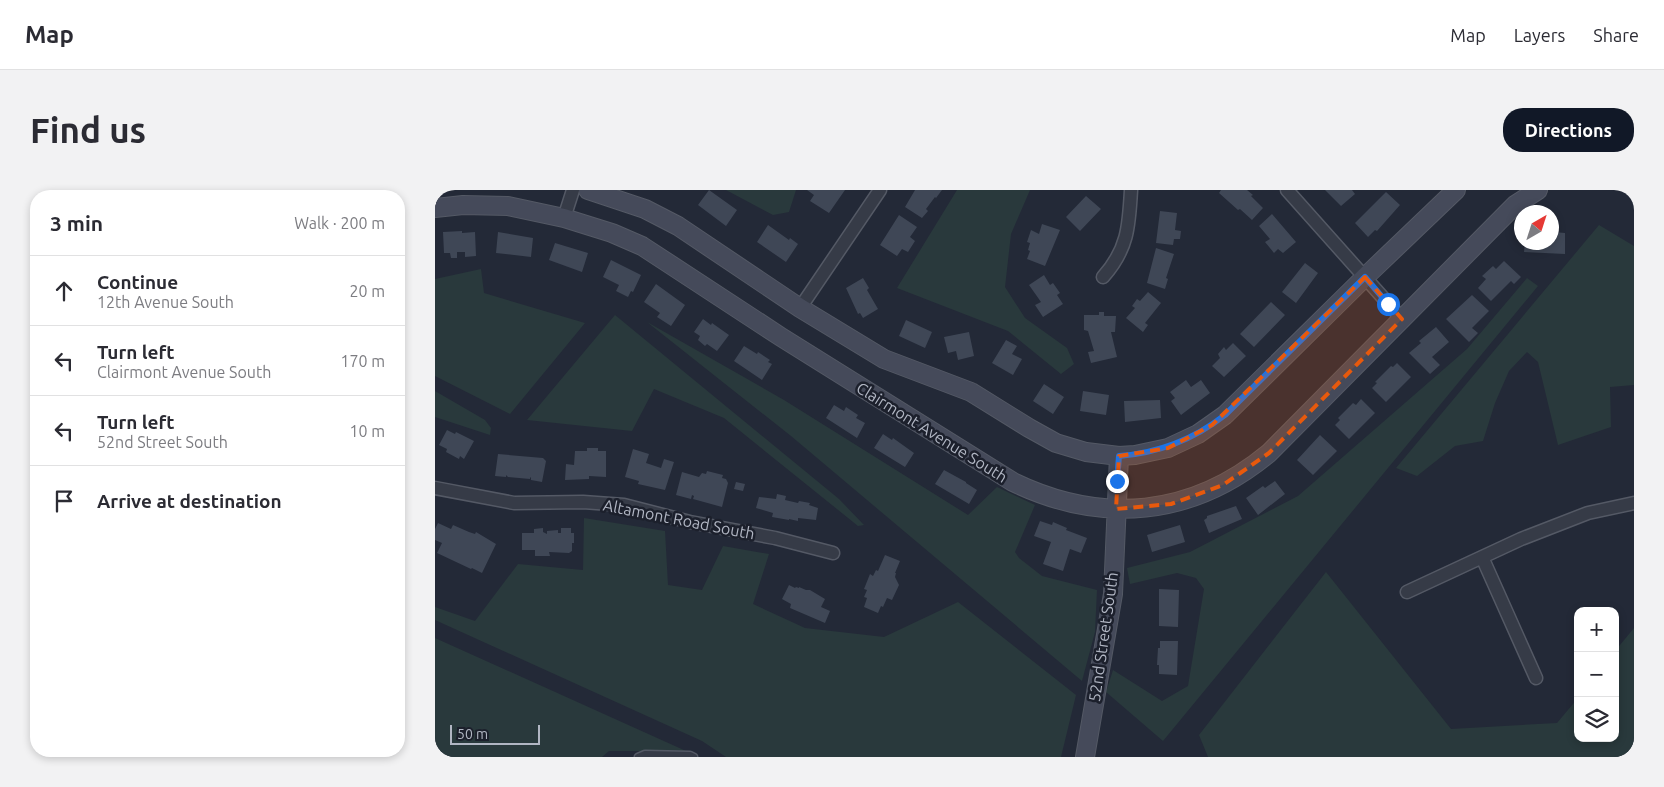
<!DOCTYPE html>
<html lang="en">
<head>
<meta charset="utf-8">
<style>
  :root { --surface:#fff; --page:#f2f2f3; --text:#2b2b33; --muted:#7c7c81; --line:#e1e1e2; --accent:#111827 }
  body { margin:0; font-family:Ubuntu,sans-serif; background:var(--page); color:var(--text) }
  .controls { position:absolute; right:15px; bottom:15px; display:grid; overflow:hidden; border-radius:10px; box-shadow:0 2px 8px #0003 }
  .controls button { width:45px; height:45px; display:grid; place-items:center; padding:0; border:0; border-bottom:1px solid var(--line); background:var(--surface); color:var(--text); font:25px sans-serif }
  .compass { position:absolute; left:1079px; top:15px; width:45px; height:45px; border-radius:50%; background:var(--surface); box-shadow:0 2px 8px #0003; rotate:39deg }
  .scale { position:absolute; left:15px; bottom:12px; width:90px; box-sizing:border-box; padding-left:5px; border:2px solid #b1b6c3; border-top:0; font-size:14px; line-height:18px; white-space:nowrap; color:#b1b6c3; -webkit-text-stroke:4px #1c202c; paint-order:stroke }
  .stop { position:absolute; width:15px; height:15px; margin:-11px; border:4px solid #1a73e8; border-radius:50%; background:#fff }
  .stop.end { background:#1a73e8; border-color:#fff; box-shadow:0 1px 5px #0008 }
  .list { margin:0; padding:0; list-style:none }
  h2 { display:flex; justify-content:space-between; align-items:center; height:65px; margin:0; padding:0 20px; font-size:21px }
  h2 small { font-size:16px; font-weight:400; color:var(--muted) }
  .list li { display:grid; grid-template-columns:32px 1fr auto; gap:15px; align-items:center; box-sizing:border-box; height:70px; padding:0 20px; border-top:1px solid var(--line) }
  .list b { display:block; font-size:19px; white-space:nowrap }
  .list p { margin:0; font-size:16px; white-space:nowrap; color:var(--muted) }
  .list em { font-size:16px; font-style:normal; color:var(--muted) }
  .icon { flex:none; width:28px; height:28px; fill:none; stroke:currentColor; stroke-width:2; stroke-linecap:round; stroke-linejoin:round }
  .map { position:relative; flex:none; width:1199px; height:567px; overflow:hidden; border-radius:20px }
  header { display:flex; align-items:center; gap:30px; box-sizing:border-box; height:70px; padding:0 25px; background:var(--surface); border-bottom:1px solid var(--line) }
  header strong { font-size:24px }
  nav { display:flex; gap:28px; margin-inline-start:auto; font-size:18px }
  .intro { display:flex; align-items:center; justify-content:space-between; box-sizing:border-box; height:120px; padding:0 30px }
  h1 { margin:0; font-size:35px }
  .button { padding:12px 22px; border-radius:20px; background:var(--accent); color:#fff; font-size:18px; font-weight:700 }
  main { display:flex; gap:30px; padding:0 30px }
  aside { flex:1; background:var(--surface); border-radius:20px; box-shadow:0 2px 8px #0003 }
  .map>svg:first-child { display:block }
  .green { fill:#29393c }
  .building { fill:#3f4756 }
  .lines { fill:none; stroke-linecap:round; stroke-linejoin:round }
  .lane-casing { stroke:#545965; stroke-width:9 }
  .street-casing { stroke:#545965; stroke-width:15 }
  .secondary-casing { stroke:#545965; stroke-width:20 }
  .lane { stroke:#363b47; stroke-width:6 }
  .street { stroke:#363b47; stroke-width:12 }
  .secondary { stroke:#454a5a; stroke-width:18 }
  .route { stroke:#1a73e8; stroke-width:6 }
  .marked { fill:#e8590c; fill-opacity:0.2; stroke:#e8590c; stroke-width:4; stroke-dasharray:10 6; stroke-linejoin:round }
  .labels { text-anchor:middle; stroke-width:5; stroke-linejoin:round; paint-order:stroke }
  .street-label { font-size:16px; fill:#b1b6c3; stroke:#1c202c }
</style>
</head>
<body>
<header>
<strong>Map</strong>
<nav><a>Map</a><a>Layers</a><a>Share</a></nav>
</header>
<div class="intro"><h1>Find us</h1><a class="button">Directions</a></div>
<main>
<aside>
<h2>3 min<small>Walk · 200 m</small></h2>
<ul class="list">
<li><svg class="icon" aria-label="ahead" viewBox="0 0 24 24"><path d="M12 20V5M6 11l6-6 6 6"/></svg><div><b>Continue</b><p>12th Avenue South</p></div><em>20 m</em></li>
<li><svg class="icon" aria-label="left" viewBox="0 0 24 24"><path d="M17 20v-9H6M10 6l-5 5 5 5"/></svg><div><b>Turn left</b><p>Clairmont Avenue South</p></div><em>170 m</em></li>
<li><svg class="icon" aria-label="left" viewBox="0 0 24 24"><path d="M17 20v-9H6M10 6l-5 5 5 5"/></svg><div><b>Turn left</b><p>52nd Street South</p></div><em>10 m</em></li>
<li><svg class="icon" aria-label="arrive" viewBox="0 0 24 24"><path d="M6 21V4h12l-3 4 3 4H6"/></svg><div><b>Arrive at destination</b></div></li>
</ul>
</aside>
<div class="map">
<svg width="1199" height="567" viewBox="0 0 1199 567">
  <rect width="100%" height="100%" fill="#232937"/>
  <!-- green -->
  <path class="green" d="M291,0H361L354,22L338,25Z
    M522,0H595L576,44L570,97L590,128L632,158L639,174L626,184L573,141L462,98Z
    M1164,35L1199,56V195L1175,197L1176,237L1123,255L1103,172L1092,162L1074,181L1060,213L1048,251L1020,256L982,286L961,278Z
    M46,79L49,103L150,133L75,224L0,186V89Z
    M1092,88L1103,96L728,551L671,502L678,480L727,511L753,496L769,399L761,388L742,383L695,394L692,378L755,362L863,306L1032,159Z
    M180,125L404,309L429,335L423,336L289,228L219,199L197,241L92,230Z
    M212,132L349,210L533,325L562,297L600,315L580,362L584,368L607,386L662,400L660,442L647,491L356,246Z
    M0,201L50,230L56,238L55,245L0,227Z
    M149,328L230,341L233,395L267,400L288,356L334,364L318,414L370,438L449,447L523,412L641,505L626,567H291L267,551L0,430V417L40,431L83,374L148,380Z
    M891,382L1016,539L1122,533L1143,508V548H1180V461L1199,438V567H773L764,545Z
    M0,448L251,561H174L167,567H0Z"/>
  <!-- building -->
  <path class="building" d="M274,0L302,20L291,36L263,15Z
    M372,0H410L394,23L375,11L379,5Z
    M480,0H507L501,8L500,7L491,19L493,21L487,28L470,17Z
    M786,0H812L818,5L816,6L828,18L817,30L805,19L803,20L784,3Z
    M890,0H917L920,4L906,16Z
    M951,2L965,15L942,41L940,40L933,47L920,33Z
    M651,6L666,19L645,41L631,27Z
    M725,21L742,23L740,40L746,41L745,49H739L738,55L721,53Z
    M837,24L861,52L848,63L843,59L839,63L830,52L835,49L824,36Z
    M464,25L482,37L475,47L480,51L473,62L467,59L462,66L445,55Z
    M607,34L625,40L610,76L592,69L595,61L593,60L595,53L592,52L596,40L604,44Z
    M333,35L354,50L355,48L363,54L351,72L322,52Z
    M1116,38H1119V42L1130,43V64L1089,62L1090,52H1116Z
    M27,41V43L40,42L41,66L30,67V62H22V68H16L15,63H9L8,42Z
    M63,42L98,48L96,67L61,63Z
    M120,53L153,63L147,82L114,70Z
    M721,58L739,64L731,88L733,89L730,99L712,93Z
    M176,70L206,85L198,102L196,101L193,107L181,101L184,95L168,87Z
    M1069,71L1086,87L1079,94L1076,91L1056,111L1043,98L1051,89L1047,86L1058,76L1061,79Z
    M870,73L883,83L861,113L847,102Z
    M609,85L615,95L618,93L625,103L622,105L628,114L608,127L600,115L606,112L594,95Z
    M428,88L434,98L432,100L443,119L428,128L425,123L423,124L411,98Z
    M221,94L250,115L236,136L222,127L225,123L209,112Z
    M713,102L726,113L710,133L713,135L708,142L691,128L700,118L697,116L702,109L705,111Z
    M1037,105L1054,121L1037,138L1043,143L1034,152L1011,129Z
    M836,112L850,125L819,157L805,144Z
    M664,122H669V126H681L680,142H676L682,167L656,173L653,162L659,161L653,141L649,140V125H664Z
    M268,129L276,135L277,133L294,145L282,161L272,154L270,156L263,150L265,146L259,142Z
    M471,130L497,142L490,158L464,146Z
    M1001,137L1014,152L997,167L1005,175L995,184L974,163L986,153L984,151Z
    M534,142L539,166L523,170L521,161L513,163L509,147Z
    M571,150L582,156L577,164L587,169L578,185L557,173Z
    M798,153L811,166L789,187L777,176L785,168L783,164L789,157L791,160Z
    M309,156L322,164L323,162L335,170L333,172L337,174L327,190L299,171Z
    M962,173L976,187L951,212L937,198L942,193L940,192L956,176L958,177Z
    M751,190L756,197L766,190L775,203L746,225L736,211L740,208L735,202Z
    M609,194L629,207L618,224L598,211Z
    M648,201L674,205L671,225L645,221Z
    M926,209L940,223L914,249L900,235L905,230L903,228L918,213L921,215Z
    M725,210L726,228L690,232L689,211Z
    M399,215L409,221L411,217L423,225L421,228L430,233L422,248L391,228Z
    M12,240L20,244L21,242L39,251L29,269L25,266L24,269L11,262L12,259L4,255Z
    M448,244L457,250L458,248L479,263L470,277L439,258Z
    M885,245L902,261L878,285L862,270Z
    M152,258H163V261H171V287L154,286V289L130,290L131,274L139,275L140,261H152Z
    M198,259L214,264L211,273L226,278L229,269L239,272L230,300L203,294L204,291L190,287Z
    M63,264L108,268L111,271L107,292L96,290V288L95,287V289L73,287L71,285V287L60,286Z
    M509,280L531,292V293L542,300L534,314L500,294Z
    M272,281L288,285L287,288L291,289L293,293L287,317L258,309L259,306L257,305L256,309L241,305L247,282L264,287L267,283L271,284Z
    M840,291L850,304L823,325L811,308L828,296L830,298Z
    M301,292L310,294L308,301L299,299Z
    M342,304L351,306L350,310L363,313L364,311L375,313L374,315L383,318L381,330L363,328V331L354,329V330L337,327L338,323L321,318L324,307L341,309Z
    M801,316L807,329L774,343L769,330L772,328V326Z
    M605,331L617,335L618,332L632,338L631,340L652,348L646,363L635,359L628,381L608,374L616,352L599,346Z
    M3,333L16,339L18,335L34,342L40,344L41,342L61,354L47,383L37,378L36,379L2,363L7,353L0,350V339Z
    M745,335L750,352L717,362L712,345Z
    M108,338V342L112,344V341L123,340V343H126V338H136V343H139V353H137V361L134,363L114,362L115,366H100V360H87V343H99V339Z
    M450,365L465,371L460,383H461L460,387L464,395L457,410L452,408L448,417L446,416L443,423L429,417L432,408L429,407L432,400L429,399L435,384L438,386L441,380L443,381Z
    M354,395L360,398L361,397L364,398V397L371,400H375L390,409L386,417L395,421L390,433L355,418L356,414L347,409Z
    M724,399L744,400L743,437L724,436Z
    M725,451H743L742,485L724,484V475H722L723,458H725Z"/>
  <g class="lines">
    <defs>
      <path id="lane" d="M203,567L210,564L255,565L259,567"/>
      <path id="street" d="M852,0L967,129
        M129,28L138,0
        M668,87C693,59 694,36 696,0
        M365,118L445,0
        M0,298L79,313L148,312L189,315L255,332L340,348L398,363
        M1047,367L1101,488
        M972,402L1086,349L1153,323L1199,313"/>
      <path id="secondary" d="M153,0L210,19L243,36L365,118L449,169L536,202L594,238L621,253L651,262L684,266L700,265L733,258L763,244L790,225L930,87L1021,0
        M0,18L28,15L73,16L129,28L177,43L207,56L346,147L578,292C667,335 757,327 834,263L1080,15L1103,0
        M650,567L678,404L684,266"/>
    </defs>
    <!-- lane casing -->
    <use href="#lane" class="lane-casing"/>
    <!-- street casing -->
    <use href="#street" class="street-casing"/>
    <!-- secondary casing -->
    <use href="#secondary" class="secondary-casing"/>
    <!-- lane -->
    <use href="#lane" class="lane"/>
    <!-- street -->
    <use href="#street" class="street"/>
    <!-- secondary -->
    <use href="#secondary" class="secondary"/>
  </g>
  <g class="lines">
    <!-- route -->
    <path class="route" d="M682,291L684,266C724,263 758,250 790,225L930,87L953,114"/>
  </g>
  <!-- marked area -->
  <path class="marked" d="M930,87L967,129L834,263L788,295L736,314L681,319L684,266L733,258L777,235Z"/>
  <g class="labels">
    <!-- street labels -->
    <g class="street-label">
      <text transform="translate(497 242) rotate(32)" y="6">Clairmont Avenue South</text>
      <text transform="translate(244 329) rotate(11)" y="6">Altamont Road South</text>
      <text transform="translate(668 447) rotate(-82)" y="6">52nd Street South</text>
    </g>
  </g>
</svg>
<div class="controls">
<button>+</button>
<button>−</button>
<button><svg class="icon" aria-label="layers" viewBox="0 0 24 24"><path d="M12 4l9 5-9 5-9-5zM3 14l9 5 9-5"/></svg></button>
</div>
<svg class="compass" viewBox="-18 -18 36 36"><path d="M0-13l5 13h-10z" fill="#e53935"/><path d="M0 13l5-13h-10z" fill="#7c7c81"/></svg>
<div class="scale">50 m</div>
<div class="stop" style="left:953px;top:114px"></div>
<div class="stop end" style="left:682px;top:291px"></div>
</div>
</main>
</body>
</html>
